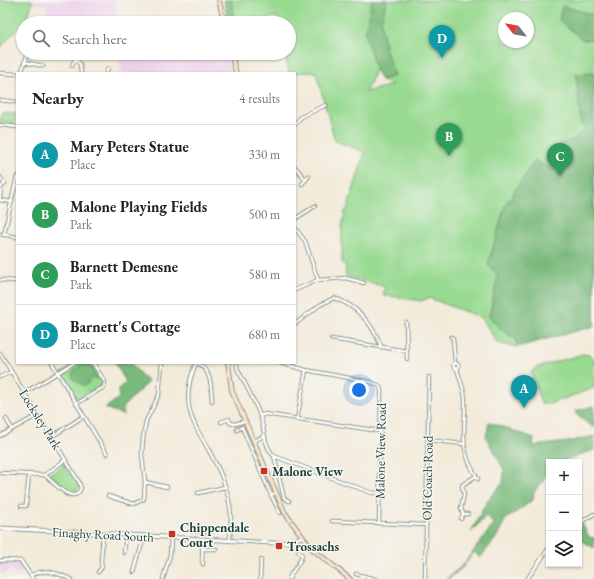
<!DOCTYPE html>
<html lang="en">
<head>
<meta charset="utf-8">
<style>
  :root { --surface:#fff; --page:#f6f6f6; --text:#222; --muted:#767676; --line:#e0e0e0; --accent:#ea580c }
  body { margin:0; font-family:"EB Garamond",serif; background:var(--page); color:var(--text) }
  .controls { position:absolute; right:12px; bottom:12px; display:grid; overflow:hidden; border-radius:0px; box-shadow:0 1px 3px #0004 }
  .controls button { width:36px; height:36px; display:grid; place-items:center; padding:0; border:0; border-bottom:1px solid var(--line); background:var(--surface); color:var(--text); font:20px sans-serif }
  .compass { position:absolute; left:498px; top:12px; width:36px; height:36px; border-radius:50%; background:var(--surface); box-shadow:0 1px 3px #0004; rotate:301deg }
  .you { position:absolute; left:359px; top:390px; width:14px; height:14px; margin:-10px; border:3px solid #fff; border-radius:50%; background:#1a73e8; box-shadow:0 0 0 6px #1a73e833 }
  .badge { display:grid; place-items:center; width:26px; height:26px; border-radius:50%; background:var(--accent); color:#fff; font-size:13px; font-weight:700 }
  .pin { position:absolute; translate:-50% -33px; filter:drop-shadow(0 1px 2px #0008) }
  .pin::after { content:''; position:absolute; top:21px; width:14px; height:12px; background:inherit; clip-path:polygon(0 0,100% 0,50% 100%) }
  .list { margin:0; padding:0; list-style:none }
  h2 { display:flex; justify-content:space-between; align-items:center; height:52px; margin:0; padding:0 16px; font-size:17px }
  h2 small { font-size:13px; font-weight:400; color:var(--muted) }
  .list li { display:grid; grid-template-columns:26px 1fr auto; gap:12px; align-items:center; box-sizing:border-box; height:60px; padding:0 16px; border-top:1px solid var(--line) }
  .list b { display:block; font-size:15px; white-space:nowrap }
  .list p { margin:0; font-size:13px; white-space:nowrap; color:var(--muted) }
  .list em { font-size:13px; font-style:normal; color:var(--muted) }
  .icon { flex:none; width:22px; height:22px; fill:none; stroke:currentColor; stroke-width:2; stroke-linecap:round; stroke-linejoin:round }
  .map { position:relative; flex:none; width:594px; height:579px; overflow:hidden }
  .search { position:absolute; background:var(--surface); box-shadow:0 1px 3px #0004; left:16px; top:16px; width:280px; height:44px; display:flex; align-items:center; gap:10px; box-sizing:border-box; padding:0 14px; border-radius:22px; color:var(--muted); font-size:15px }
  .panel { position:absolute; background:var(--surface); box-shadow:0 1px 3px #0004; left:16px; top:72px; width:280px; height:292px; border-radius:0px }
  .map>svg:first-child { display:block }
  .built { fill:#edd1e9 }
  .green { fill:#99da91; stroke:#5c8c62; fill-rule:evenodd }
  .forest { fill:#7aba7b; stroke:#4c7c58 }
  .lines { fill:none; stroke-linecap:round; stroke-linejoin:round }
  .minor-casing { stroke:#899487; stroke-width:4.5 }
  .tertiary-casing { stroke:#899487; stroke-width:5 }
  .secondary-casing { stroke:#899487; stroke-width:5.5 }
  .minor { stroke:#fff; stroke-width:2.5 }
  .tertiary { stroke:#fff; stroke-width:3 }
  .secondary { stroke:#fce5cf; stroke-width:3.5 }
  .poi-dot { fill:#c8321e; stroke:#f6f6f2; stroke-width:1.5 }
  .labels { text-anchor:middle; stroke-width:3; stroke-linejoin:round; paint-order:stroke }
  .street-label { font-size:13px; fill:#1f3d34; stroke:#f6f6f2 }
  .poi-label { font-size:13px; font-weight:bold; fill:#1f3d34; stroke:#f6f6f2; text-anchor:start }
</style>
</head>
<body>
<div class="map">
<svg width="594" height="579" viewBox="0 0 594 579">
  <rect width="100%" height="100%" fill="#f6f6f2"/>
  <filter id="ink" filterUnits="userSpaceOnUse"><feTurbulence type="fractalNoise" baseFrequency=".025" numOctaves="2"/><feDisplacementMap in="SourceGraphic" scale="8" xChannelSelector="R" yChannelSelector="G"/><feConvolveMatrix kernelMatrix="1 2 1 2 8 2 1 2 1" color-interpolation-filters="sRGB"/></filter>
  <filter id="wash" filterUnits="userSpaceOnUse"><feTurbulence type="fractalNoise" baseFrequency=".012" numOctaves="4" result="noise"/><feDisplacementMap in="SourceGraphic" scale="16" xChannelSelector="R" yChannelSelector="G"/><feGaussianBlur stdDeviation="0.9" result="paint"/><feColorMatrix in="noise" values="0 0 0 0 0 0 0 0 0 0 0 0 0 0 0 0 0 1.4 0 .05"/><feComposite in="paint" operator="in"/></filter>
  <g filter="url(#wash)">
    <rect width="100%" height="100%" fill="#f3ebda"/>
    <!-- built -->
    <path class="built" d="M32,0H115L118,22L50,23L45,4H32Z
      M119,53H226L231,73H121Z
      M18,561L25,570L15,575L13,570L0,574V564Z"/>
    <!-- green -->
    <path class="green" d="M0,0H32C31,22 11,32 0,49Z
      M227,0H594V326L517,347L497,343L482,318L429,298L421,301L383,295L385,287L346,276L345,264L342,263V227L345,211L347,210L365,152L335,141L316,72L289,73L285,53H289V23H279L278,17L229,22ZM504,18H528V42H504ZM375,69L381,80L392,85L365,92L371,82Z
      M2,113L16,114L14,124L0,123Z
      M583,354L589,355L594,359V388L549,404H541L531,372L538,367Z
      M79,363H90L103,384L77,400L61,373Z
      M62,464H66V468L79,485L76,493L70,494L67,492V488L54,478L49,477V474L62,467Z"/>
    <!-- forest -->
    <path class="forest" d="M224,0H231L234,18L227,20Z
      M372,0H387L381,22L385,47L394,76L381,80L375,68L365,33Z
      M562,6L594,15V39L583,40L559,20Z
      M594,73V326L517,347L516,339L503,331L489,317L498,274L488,265L505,206L535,160C544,165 554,174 565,168L564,156L559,144L573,140L587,127L581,125L576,74Z
      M83,363H89L97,377L96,379L92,378L85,386L73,379L72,373Z
      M115,363H130L148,382L124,406L123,415L105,408L119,398L118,389L126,382Z
      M594,406V428L579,417L575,411Z
      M489,422L534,438L533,446L567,442L594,436V450L560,462H549L543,481L534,492L533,500L505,520L496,538L480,558L474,552L463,567L448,579H446L462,566L494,524L486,516L471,532L489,498L503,483L504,470L486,437Z
      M582,523L589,537L594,538V548L579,539V526Z"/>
  </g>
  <g filter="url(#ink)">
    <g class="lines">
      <defs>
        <path id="minor" d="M44,23L46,20
          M93,53L94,58
          M75,59L80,64L81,73
          M24,62L43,66
          M72,66L74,61L82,53
          M0,73L17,74
          M21,73L28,53
          M106,73L108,68
          M0,100L17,102
          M0,125L17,127
          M295,125L301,117L326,105
          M295,167L306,180
          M0,177L5,184L1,187
          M302,184L309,176
          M0,198L1,187
          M0,200L12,202
          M295,219L315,206
          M295,228L305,241L318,280
          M0,234L17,237
          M4,235L17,176
          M0,280L17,281
          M295,290L318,280L346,278L364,283
          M406,322L407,359
          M295,324L320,305L334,298C358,306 372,323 381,346
          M451,337L453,338L455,363
          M331,339L407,351
          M0,353L79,482L81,488C74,507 53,482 45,475L65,460
          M52,363L107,454
          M196,363C173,417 206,433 223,480C227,491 231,506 231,519C231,526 230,533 230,540
          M197,363C212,371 211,386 212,401
          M237,363V368C245,384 254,399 260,416C265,429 263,445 274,456L284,498L289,501
          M280,363L306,370L371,382L380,386L381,391L379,523
          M453.5 366a2.5 2.5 0 1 1 5 0a2.5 2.5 0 1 1-5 0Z
          M457,368C459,378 464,388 465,398C466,433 457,447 478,479
          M0,377L11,372
          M24,393L74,363
          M76,404L104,387L105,382L93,363
          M260,416L265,414L380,431
          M6,419L12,429
          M297,419L306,370
          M221,422L229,419L230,423L235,424L245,421
          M237,430L242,427L271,495L275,493
          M0,436L38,415
          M51,437L84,416
          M428,440L464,444
          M254,441L264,436
          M274,456L372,493H379
          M0,473L45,475
          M145,482L167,487
          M198,493L225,487
          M271,495L280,513
          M108,496L134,504L144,499L145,482L142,454L143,438L146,421L159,395L162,363
          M21,506H26L29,474
          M463,514L461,508L464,494L462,485L476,476
          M461,519L463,514H468
          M332,521L426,525
          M579,523L594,514
          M190,529L204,533
          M203,539L202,560L203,564
          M202,549H216
          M124,553L126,535
          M0,561L5,560L21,561L33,579
          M98,572L102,567L101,561L103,534
          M134,572L144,536
          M356,574L375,579
          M31,575C48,568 55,573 71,579
          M163,579L170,555L171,538
          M260,579L261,560
          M289,579C292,570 300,565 302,555L298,551
          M425,579L429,377
          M527,579L549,548"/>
        <path id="tertiary" d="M0,528L273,543L291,542L301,537"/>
        <path id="secondary" d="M219,0L224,23
          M231,53L236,73
          M228,363L232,391L285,513L311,548L350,579"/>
      </defs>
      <!-- minor casing -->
      <use href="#minor" class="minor-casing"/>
      <!-- tertiary casing -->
      <use href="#tertiary" class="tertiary-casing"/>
      <!-- secondary casing -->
      <use href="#secondary" class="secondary-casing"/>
      <!-- minor -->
      <use href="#minor" class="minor"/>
      <!-- tertiary -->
      <use href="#tertiary" class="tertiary"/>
      <!-- secondary -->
      <use href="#secondary" class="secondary"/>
    </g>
  </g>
  <!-- markers -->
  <g class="poi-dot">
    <rect x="260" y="467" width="8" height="8" rx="2"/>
    <rect x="168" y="530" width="8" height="8" rx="2"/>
    <rect x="275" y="542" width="8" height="8" rx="2"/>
  </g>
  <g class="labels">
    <!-- street labels -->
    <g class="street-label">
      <text transform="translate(41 419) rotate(58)" y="5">Locksley Park</text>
      <text transform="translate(380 451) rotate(-89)" y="5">Malone View Road</text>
      <text transform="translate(427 478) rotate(-89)" y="5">Old Coach Road</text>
      <text transform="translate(103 534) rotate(3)" y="5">Finaghy Road South</text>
    </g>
    <!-- poi labels -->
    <g class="poi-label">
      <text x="272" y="476">Malone View</text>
      <text x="180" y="532">Chippendale<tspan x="180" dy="15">Court</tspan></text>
      <text x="287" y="551">Trossachs</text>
    </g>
  </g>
</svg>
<div class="controls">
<button>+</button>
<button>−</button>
<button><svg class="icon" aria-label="layers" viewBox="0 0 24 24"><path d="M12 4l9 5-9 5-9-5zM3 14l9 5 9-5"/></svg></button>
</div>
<svg class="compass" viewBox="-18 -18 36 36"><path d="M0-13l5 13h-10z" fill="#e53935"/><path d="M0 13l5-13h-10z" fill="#767676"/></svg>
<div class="you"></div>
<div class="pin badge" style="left:524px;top:408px;background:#0f9aa8">A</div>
<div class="pin badge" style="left:449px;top:156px;background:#2e9e5b">B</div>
<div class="pin badge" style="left:560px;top:176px;background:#2e9e5b">C</div>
<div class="pin badge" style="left:442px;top:58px;background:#0f9aa8">D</div>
<div class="search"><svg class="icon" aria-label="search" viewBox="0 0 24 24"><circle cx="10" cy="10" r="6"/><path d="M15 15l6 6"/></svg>Search here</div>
<section class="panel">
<h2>Nearby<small>4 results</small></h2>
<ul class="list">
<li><span class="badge" style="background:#0f9aa8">A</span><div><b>Mary Peters Statue</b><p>Place</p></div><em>330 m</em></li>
<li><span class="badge" style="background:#2e9e5b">B</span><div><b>Malone Playing Fields</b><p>Park</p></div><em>500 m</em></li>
<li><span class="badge" style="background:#2e9e5b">C</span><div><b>Barnett Demesne</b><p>Park</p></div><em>580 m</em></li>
<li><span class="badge" style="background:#0f9aa8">D</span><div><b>Barnett's Cottage</b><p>Place</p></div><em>680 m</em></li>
</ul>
</section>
</div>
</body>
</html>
